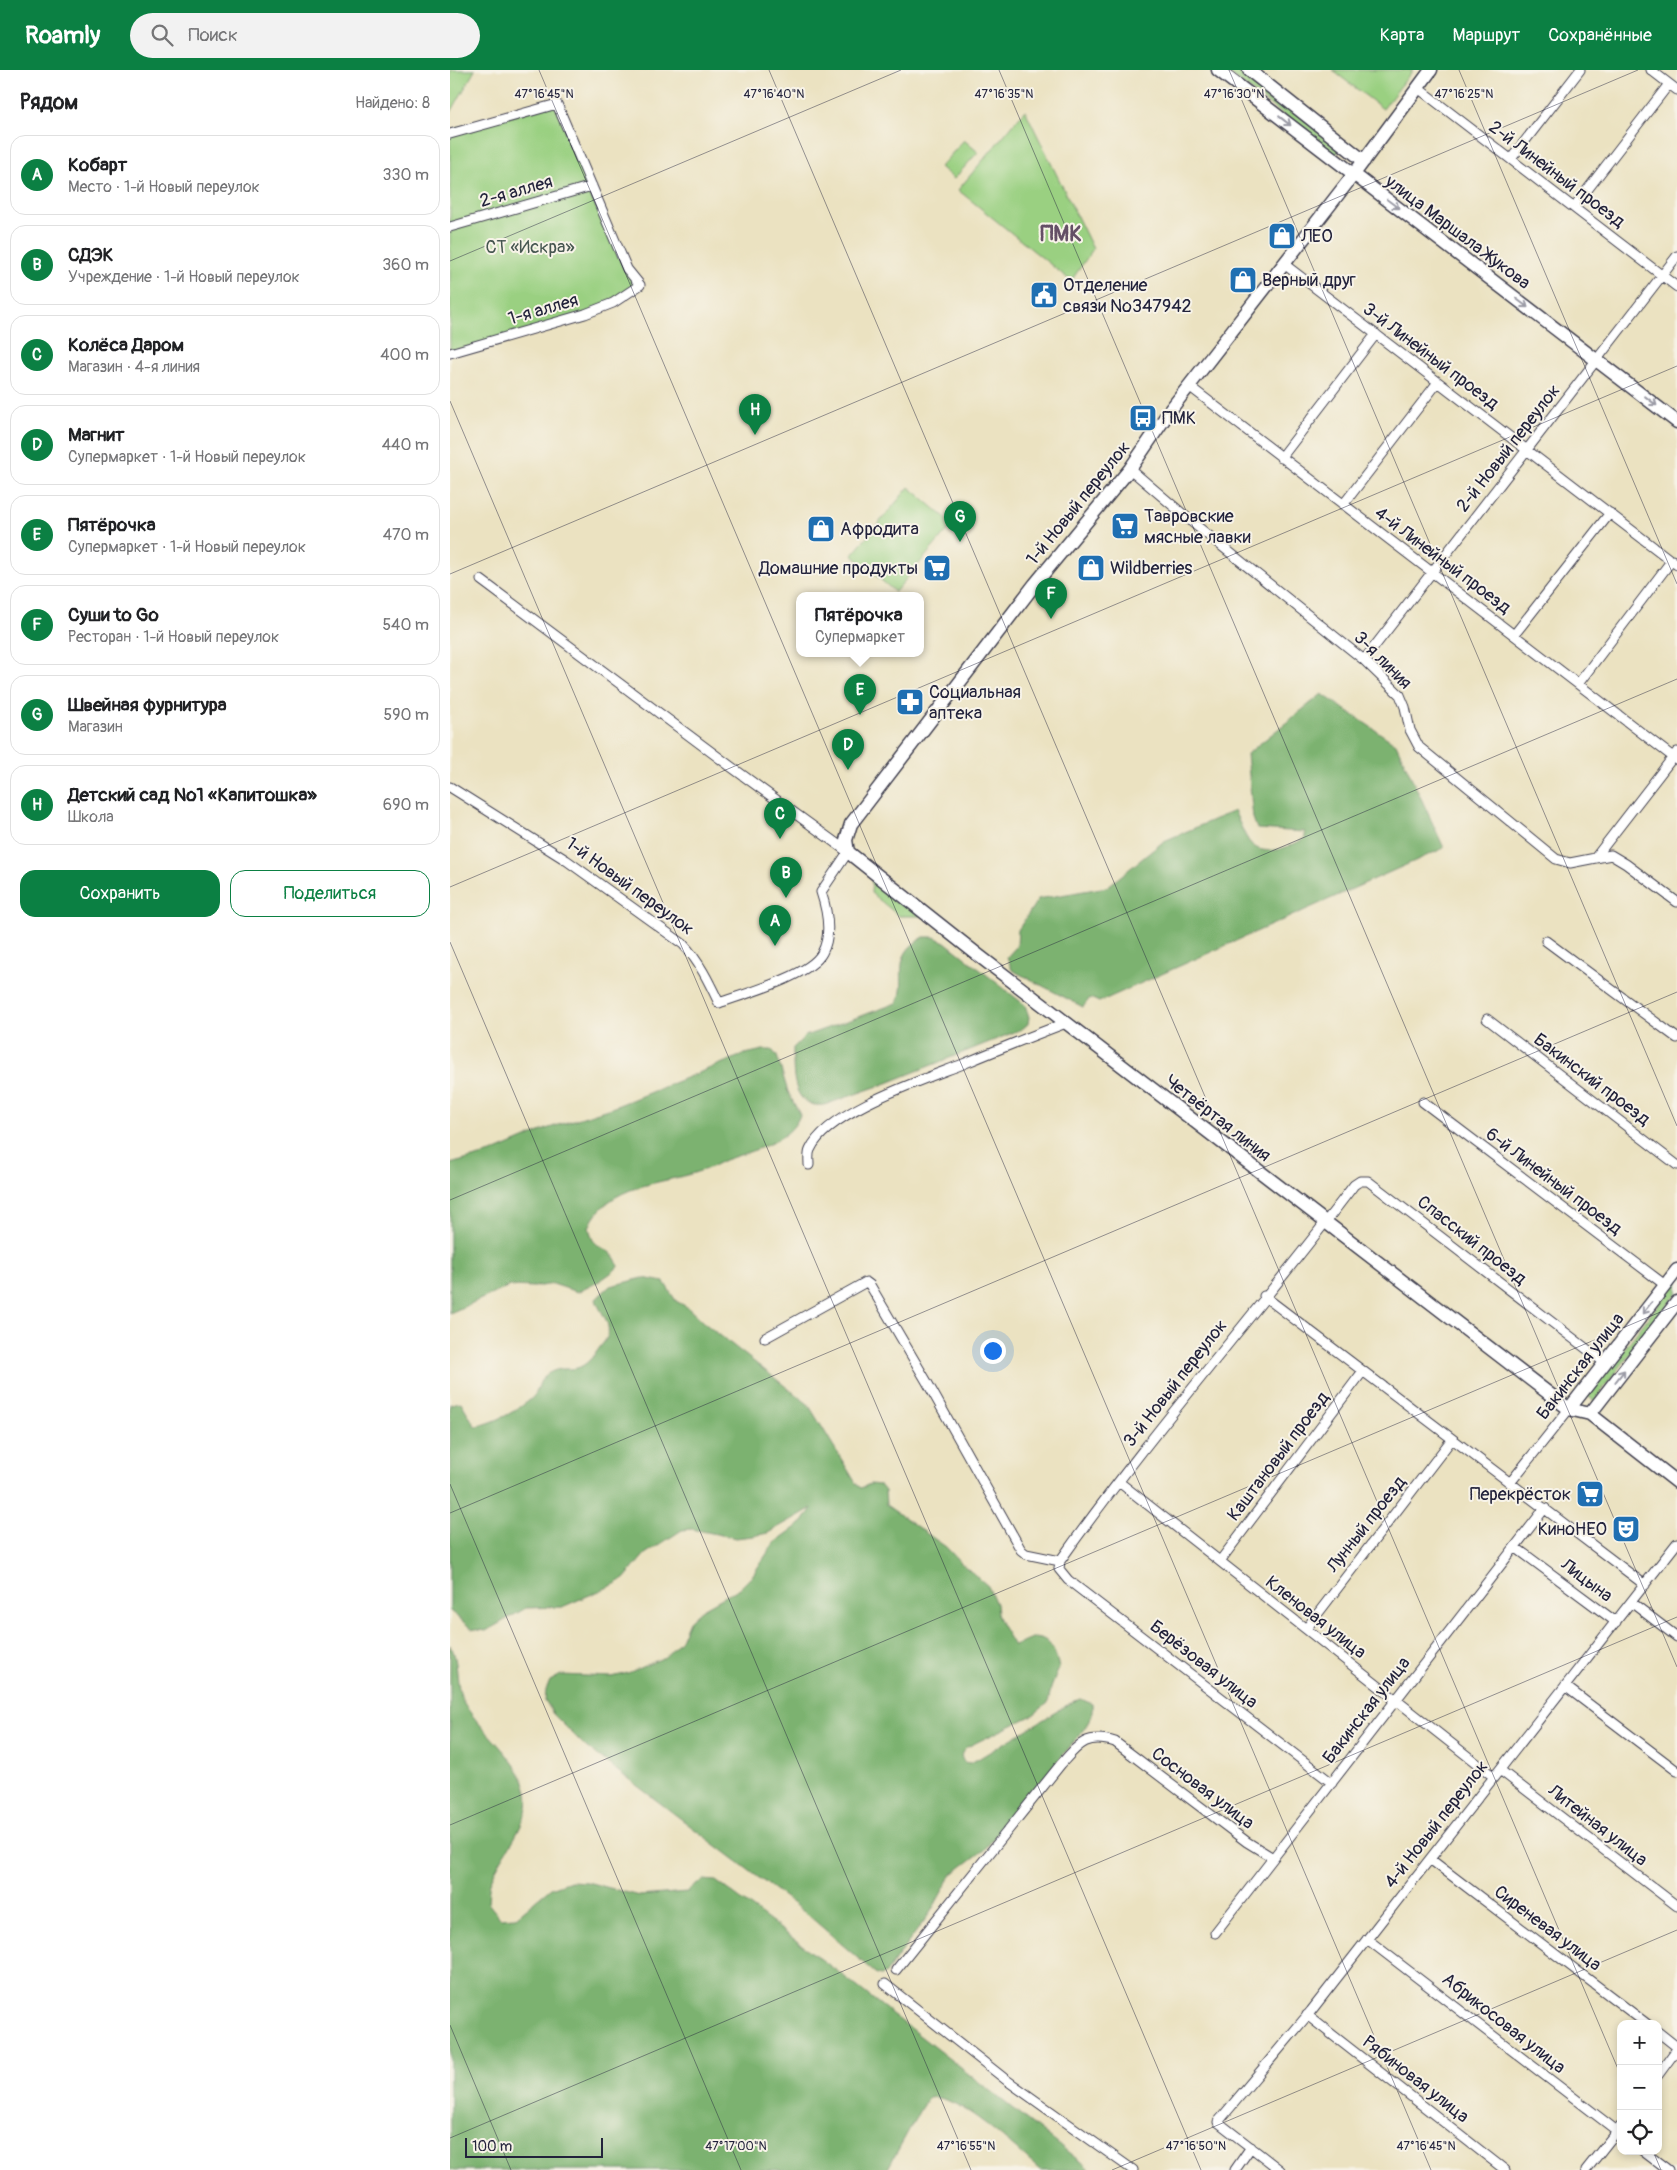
<!DOCTYPE html>
<html lang="ru">
<head>
<meta charset="utf-8">
<style>
  :root { --surface:#fff; --page:#f2f2f2; --text:#202124; --muted:#757577; --line:#e0e0e0; --accent:#0b8043 }
  body { margin:0; font-family:Pangolin,sans-serif; background:var(--page); color:var(--text) }
  .controls { position:absolute; right:15px; bottom:15px; display:grid; overflow:hidden; border-radius:10px; box-shadow:0 2px 8px #0003 }
  .controls button { width:45px; height:45px; display:grid; place-items:center; padding:0; border:0; border-bottom:1px solid var(--line); background:var(--surface); color:var(--text); font:25px sans-serif }
  .scale { position:absolute; left:15px; bottom:12px; width:138px; box-sizing:border-box; padding-left:5px; border:2px solid #22223b; border-top:0; font-size:14px; line-height:18px; white-space:nowrap; color:#22223b; -webkit-text-stroke:4px #f7f3e8; paint-order:stroke }
  .you { position:absolute; left:542px; top:1280px; width:18px; height:18px; margin:-12px; border:4px solid #fff; border-radius:50%; background:#1a73e8; box-shadow:0 0 0 8px #1a73e833 }
  .badge { display:grid; place-items:center; width:32px; height:32px; border-radius:50%; background:var(--accent); color:#fff; font-size:16px; font-weight:700 }
  .pin { position:absolute; translate:-50% -41px; filter:drop-shadow(0 1px 2px #0008) }
  .pin::after { content:''; position:absolute; top:26px; width:18px; height:15px; background:inherit; clip-path:polygon(0 0,100% 0,50% 100%) }
  .popup { position:absolute; left:346px; top:522px; width:128px; height:65px; box-sizing:border-box; display:grid; place-content:center; border-radius:10px; background:var(--surface); filter:drop-shadow(0 1px 4px #0005); font-size:16px; white-space:nowrap; color:var(--muted) }
  .popup b { font-size:19px; color:var(--text) }
  .popup::after { content:''; position:absolute; left:50%; top:100%; margin-left:-10px; border:10px solid transparent; border-top-color:var(--surface) }
  .list { margin:0; padding:0; list-style:none }
  h2 { display:flex; justify-content:space-between; align-items:center; height:65px; margin:0; padding:0 20px; font-size:21px }
  h2 small { font-size:16px; font-weight:400; color:var(--muted) }
  .list li { display:grid; grid-template-columns:32px 1fr auto; gap:15px; align-items:center; box-sizing:border-box; height:80px; margin:0 10px 10px; padding:0 10px; border:1px solid var(--line); border-radius:15px }
  .list b { display:block; font-size:19px; white-space:nowrap }
  .list p { margin:0; font-size:16px; white-space:nowrap; color:var(--muted) }
  .list em { font-size:16px; font-style:normal; color:var(--muted) }
  .actions { display:flex; gap:10px; padding:15px 20px }
  .actions a { flex:1; padding:11px 0; border:1px solid var(--accent); border-radius:15px; text-align:center; font-size:18px; color:var(--accent) }
  .actions .main { background:var(--accent); color:#fff }
  .icon { flex:none; width:28px; height:28px; fill:none; stroke:currentColor; stroke-width:2; stroke-linecap:round; stroke-linejoin:round }
  .map { position:relative; flex:none; width:1227px; height:2100px; overflow:hidden }
  header { display:flex; align-items:center; gap:30px; box-sizing:border-box; height:70px; padding:0 25px; background:var(--accent); color:#fff }
  header strong { font-size:24px }
  nav { display:flex; gap:28px; margin-inline-start:auto; font-size:18px }
  .search { width:350px; height:45px; background:var(--page); display:flex; align-items:center; gap:12px; box-sizing:border-box; padding:0 18px; border-radius:28px; color:var(--muted); font-size:19px }
  main { display:flex }
  aside { flex:1; background:var(--surface) }
  .map>svg:first-child { display:block }
  .green { fill:#9ad081; stroke:#5e795e }
  .forest { fill:#7bb26f; stroke:#4e6a55 }
  .lines { fill:none; stroke-linecap:round; stroke-linejoin:round }
  .street-casing { stroke:#403f4f; stroke-width:11 }
  .secondary-casing { stroke:#403f4f; stroke-width:15 }
  .street { stroke:#fff; stroke-width:9 }
  .secondary { stroke:#fff; stroke-width:12 }
  .oneway { stroke:#9c9ca7 }
  .ticks { fill:none; stroke:#22223b; stroke-width:1; stroke-opacity:0.45 }
  .labels { text-anchor:middle; stroke-width:4; stroke-linejoin:round; paint-order:stroke }
  .street-label { font-size:18px; fill:#22223b; stroke:#f7f3e8 }
  .poi-label { font-size:18px; fill:#22223b; stroke:#f7f3e8; text-anchor:start }
  .park-label { font-size:18px; fill:#465650; stroke:#f7f3e8 }
  .district-label { font-size:22px; font-weight:bold; fill:#644f66; stroke:#f7f3e8 }
  .ticks-label { font-size:12px; text-anchor:middle; fill:#22223b; stroke:#f7f3e8; stroke-width:4; stroke-linejoin:round; paint-order:stroke }
</style>
</head>
<body>
<header>
<strong>Roamly</strong>
<div class="search"><svg class="icon" aria-label="search" viewBox="0 0 24 24"><circle cx="10" cy="10" r="6"/><path d="M15 15l6 6"/></svg>Поиск</div>
<nav><a>Карта</a><a>Маршрут</a><a>Сохранённые</a></nav>
</header>
<main>
<aside>
<h2>Рядом<small>Найдено: 8</small></h2>
<ul class="list">
<li><span class="badge">A</span><div><b>Кобарт</b><p>Место · 1-й Новый переулок</p></div><em>330 m</em></li>
<li><span class="badge">B</span><div><b>СДЭК</b><p>Учреждение · 1-й Новый переулок</p></div><em>360 m</em></li>
<li><span class="badge">C</span><div><b>Колёса Даром</b><p>Магазин · 4-я линия</p></div><em>400 m</em></li>
<li><span class="badge">D</span><div><b>Магнит</b><p>Супермаркет · 1-й Новый переулок</p></div><em>440 m</em></li>
<li><span class="badge">E</span><div><b>Пятёрочка</b><p>Супермаркет · 1-й Новый переулок</p></div><em>470 m</em></li>
<li><span class="badge">F</span><div><b>Суши to Go</b><p>Ресторан · 1-й Новый переулок</p></div><em>540 m</em></li>
<li><span class="badge">G</span><div><b>Швейная фурнитура</b><p>Магазин</p></div><em>590 m</em></li>
<li><span class="badge">H</span><div><b>Детский сад №1 «Капитошка»</b><p>Школа</p></div><em>690 m</em></li>
</ul>
<div class="actions"><a class="main">Сохранить</a><a>Поделиться</a></div>
</aside>
<div class="map">
<svg width="1227" height="2100" viewBox="0 0 1227 2100">
  <rect width="100%" height="100%" fill="#f7f3e8"/>
  <filter id="ink" filterUnits="userSpaceOnUse"><feTurbulence type="fractalNoise" baseFrequency=".02" numOctaves="2"/><feDisplacementMap in="SourceGraphic" scale="10" xChannelSelector="R" yChannelSelector="G"/><feConvolveMatrix kernelMatrix="1 2 1 2 8 2 1 2 1" color-interpolation-filters="sRGB"/></filter>
  <filter id="wash" filterUnits="userSpaceOnUse"><feTurbulence type="fractalNoise" baseFrequency=".0096" numOctaves="4" result="noise"/><feDisplacementMap in="SourceGraphic" scale="20" xChannelSelector="R" yChannelSelector="G"/><feGaussianBlur stdDeviation="1.12" result="paint"/><feColorMatrix in="noise" values="0 0 0 0 0 0 0 0 0 0 0 0 0 0 0 0 0 1.4 0 .05"/><feComposite in="paint" operator="in"/></filter>
  <g filter="url(#wash)">
    <rect width="100%" height="100%" fill="#ebe2c1"/>
    <!-- green -->
    <path class="green" d="M0,0H25L0,44Z
      M774,0H792L891,78L886,85Z
      M882,0H963L933,39Z
      M103,30L174,194L189,215L139,243L0,282V60Z
      M575,40L643,179L621,211L508,120Z
      M514,70L528,82L504,109L490,97Z
      M459,417L503,454L445,522L402,485Z
      M422,807L471,846H449L421,823Z
      M1227,1210V1223L1144,1331L1138,1326Z"/>
    <!-- forest -->
    <path class="forest" d="M872,624L946,674L994,778L649,932L640,928L633,937L562,900L557,887L567,876L568,860L588,829L657,817L714,771L784,741C789,750 792,761 798,770C811,790 839,777 855,768V762L807,759L803,748L797,684Z
      M474,867H484L495,872L575,935L579,947L578,954L572,959L437,1013L374,1035C341,1039 343,1002 343,978L355,966L447,933C460,910 437,887 474,867Z
      M313,980H322L327,986L338,1022L350,1045C340,1073 300,1081 275,1090C266,1094 259,1099 250,1101C211,1115 158,1113 139,1157C140,1161 141,1167 143,1170C151,1181 165,1179 168,1197C156,1208 142,1216 127,1222L103,1214L84,1217L60,1216L0,1243V1094L41,1083L99,1058L164,1037L295,984Z
      M193,1208L214,1212L226,1231L237,1237L253,1252L358,1334L407,1415L411,1418L420,1414L430,1415L435,1421L436,1435L496,1477L511,1493L538,1516L546,1534L547,1544L551,1554L564,1576C569,1574 573,1571 579,1569C599,1562 606,1583 609,1598L601,1618L598,1633L583,1645L517,1677C512,1682 509,1685 514,1692L520,1693L528,1689L624,1631L631,1629L642,1634C644,1647 636,1656 628,1667L534,1780L502,1804L480,1843L435,1904L430,1905L425,1903L358,1845L136,1677L103,1644L95,1630L96,1620L100,1611L111,1605L162,1607L178,1603L215,1587L231,1570L239,1551L251,1540L290,1518L302,1506L324,1473L353,1452L362,1438L318,1463L303,1466L286,1468L242,1459L232,1460L195,1484L174,1509L163,1515L112,1537L76,1538L36,1561L22,1559L0,1541V1334L11,1332L25,1356C41,1355 71,1339 83,1327C89,1321 88,1310 96,1305C117,1290 125,1312 148,1280C151,1275 157,1270 158,1264C161,1251 148,1240 146,1229L160,1216Z
      M0,1575C10,1589 4,1615 14,1633C31,1664 85,1699 77,1738C71,1765 51,1785 41,1810C38,1817 39,1826 38,1833L50,1848L66,1847L101,1818L121,1811L137,1812L190,1826L237,1822L253,1810L266,1811L391,1904L641,2100H590C567,2081 507,2021 478,2028L471,2038L437,2100H0Z"/>
  </g>
  <g filter="url(#ink)">
    <g class="lines">
      <defs>
        <path id="street" d="M1201,0L1227,20
          M968,18L1227,217
          M0,64L107,34L177,199L190,215L163,233L135,244L0,283
          M1061,89L1130,0
          M1124,137L1219,14
          M0,157L142,116
          M834,194L1227,495
          M739,316L1227,690
          M831,388L926,264
          M680,399L748,457L914,590L950,625L955,637L960,660L969,677L1106,789L1120,793L1161,785L1176,794L1227,832
          M893,435L988,312
          M1064,565L1160,443
          M914,590L1227,186
          M1128,614L1222,490
          M0,717L116,790L233,874C249,891 259,912 269,933C294,924 360,906 372,883C382,865 377,840 371,822L398,782L280,696L31,510
          M1145,788L1227,682
          M1096,871L1227,968
          M1037,949L1227,1095
          M973,1032L1215,1215
          M359,1095C359,1090 358,1084 360,1080C377,1041 475,1009 513,994C547,980 581,966 616,953
          M814,1226L1195,1515
          M315,1268L416,1212L420,1215L477,1312L571,1480L576,1484L610,1491
          M669,1412L1044,1707
          M1060,1413L1119,1339
          M1065,1477L1166,1552
          M770,1491L913,1301
          M1181,1532L1227,1567
          M856,1559L1002,1369
          M1115,1616L1227,1701
          M1050,1700L1227,1836
          M882,1713L618,1510L609,1499L610,1491C702,1361 808,1242 904,1115L910,1111H918L1155,1293
          M980,1789L1197,1954
          M765,1863L1095,1438
          M917,1869L1171,2064
          M446,1900L611,1694C629,1674 637,1663 665,1672L797,1772L823,1788
          M435,1914L555,2009L683,2100
          M857,1945L1055,2100
          M1208,1962L1227,1977
          M1208,2005L1227,1979
          M1193,2081L1218,2100
          M785,2100L801,2077
          M830,2100L768,2052L861,1941L1227,1473
          M1136,2100L1171,2056"/>
        <path id="secondary" d="M768,0L1227,352
          M799,0L914,91
          M981,0L904,104L721,339L680,399L585,514L401,754L396,770L398,782L528,885L1119,1339L1140,1344L1227,1412
          M1119,1339L1227,1200
          M1140,1344L1227,1232"/>
      </defs>
      <!-- street casing -->
      <use href="#street" class="street-casing"/>
      <!-- secondary casing -->
      <use href="#secondary" class="secondary-casing"/>
      <!-- street -->
      <use href="#street" class="street"/>
      <!-- secondary -->
      <use href="#secondary" class="secondary"/>
    </g>
    <!-- one-way arrows -->
    <defs><path id="oneway-shaft" d="M-6 0H5M1.5-3L5.5 0L1.5 3" fill="none" stroke-width="1.6" stroke-linecap="round" stroke-linejoin="round" transform="scale(1.25)"/></defs>
    <g class="oneway">
      <use href="#oneway-shaft" transform="translate(835 51) rotate(38)"/>
      <use href="#oneway-shaft" transform="translate(943 134) rotate(37)"/>
      <use href="#oneway-shaft" transform="translate(1072 233) rotate(37)"/>
      <use href="#oneway-shaft" transform="translate(1201 331) rotate(38)"/>
      <use href="#oneway-shaft" transform="translate(1197 1238) rotate(128)"/>
      <use href="#oneway-shaft" transform="translate(1170 1306) rotate(-52)"/>
    </g>
  </g>
  <!-- ticks -->
  <path class="ticks" d="M89,0L981,2100M319,0L1171,2006M549,0L1227,1597M779,0L1227,1056M1009,0L1227,514M0,191L451,0M0,331L751,2100M0,504L1188,0M0,817L1227,296M0,872L521,2100M0,1130L1227,609M0,1414L291,2100M0,1443L1227,922M0,1755L1227,1235M0,1955L61,2100M0,2068L1227,1547M1203,2081L1211,2100M662,2100L1227,1860"/>
  <!-- icons -->
  <defs>
    <symbol id="shop-square" viewBox="-11 -11 22 22"><rect x="-9" y="-9" width="18" height="18" rx="4" fill="#1f6fb2" stroke="#f7f3e8"/><path d="M-5-2.5h2.3a2.7 3.5 0 0 1 5.4 0H5L5.5 6h-11ZM-1.5-2.5h3a1.5 2.3 0 0 0-3 0Z" fill="#fff"/></symbol>
    <symbol id="civic-square" viewBox="-11 -11 22 22"><rect x="-9" y="-9" width="18" height="18" rx="4" fill="#1f6fb2" stroke="#f7f3e8"/><path d="M-.6-6.5H3V-4.5H.6V-3L4-1V1h2V6H-6V1h2V-1L-.6-3ZM-1.2 2.5V6h2.4V2.5Z" fill="#fff"/></symbol>
    <symbol id="bus-square" viewBox="-11 -11 22 22"><rect x="-9" y="-9" width="18" height="18" rx="4" fill="#1f6fb2" stroke="#f7f3e8"/><path d="M-5-6H5V4H4V6H2V4H-2V6H-4V4H-5ZM-3.5-4V0h7V-4ZM-3.5 1.2v1.5H-2V1.2ZM2 1.2v1.5H3.5V1.2Z" fill="#fff"/></symbol>
    <symbol id="supermarket-square" viewBox="-11 -11 22 22"><rect x="-9" y="-9" width="18" height="18" rx="4" fill="#1f6fb2" stroke="#f7f3e8"/><path d="M-6-5.5h2.5l.6 2H6L4.5 2H-2.5L-4.4-4H-6ZM-1.5 3.2a1.3 1.3 0 1 0 .1 0ZM3 3.2a1.3 1.3 0 1 0 .1 0Z" fill="#fff"/></symbol>
    <symbol id="pharmacy-square" viewBox="-11 -11 22 22"><rect x="-9" y="-9" width="18" height="18" rx="4" fill="#1f6fb2" stroke="#f7f3e8"/><path d="M-2-6h4v4h4v4h-4v4h-4v-4h-4v-4h4Z" fill="#fff"/></symbol>
    <symbol id="theatre-square" viewBox="-11 -11 22 22"><rect x="-9" y="-9" width="18" height="18" rx="4" fill="#1f6fb2" stroke="#f7f3e8"/><path d="M-5-5.5Q0-4 5-5.5V0Q5 5 0 6Q-5 5-5 0ZM-3.3-2.5H-1v1.5H-3.3ZM1-2.5H3.3v1.5H1ZM-2.8 1Q0 5.5 2.8 1Z" fill="#fff"/></symbol>
  </defs>
  <g fill-rule="evenodd">
    <use href="#shop-square" x="816" y="150" width="32" height="32"/>
    <use href="#shop-square" x="777" y="194" width="32" height="32"/>
    <use href="#civic-square" x="578" y="209" width="32" height="32"/>
    <use href="#bus-square" x="677" y="332" width="32" height="32"/>
    <use href="#supermarket-square" x="659" y="440" width="32" height="32"/>
    <use href="#shop-square" x="355" y="443" width="32" height="32"/>
    <use href="#supermarket-square" x="471" y="482" width="32" height="32"/>
    <use href="#shop-square" x="625" y="482" width="32" height="32"/>
    <use href="#pharmacy-square" x="444" y="616" width="32" height="32"/>
    <use href="#supermarket-square" x="1124" y="1408" width="32" height="32"/>
    <use href="#theatre-square" x="1160" y="1443" width="32" height="32"/>
  </g>
  <g class="labels">
    <!-- street labels -->
    <g class="street-label">
      <text transform="translate(1107 104) rotate(37)" y="6">2-й Линейный проезд</text>
      <text transform="translate(66 121) rotate(-16)" y="6">2-я аллея</text>
      <text transform="translate(1008 162) rotate(37)" y="6">улица Маршала Жукова</text>
      <text transform="translate(93 239) rotate(-16)" y="6">1-я аллея</text>
      <text transform="translate(981 286) rotate(37)" y="6">3-й Линейный проезд</text>
      <text transform="translate(1058 378) rotate(-52)" y="6">2-й Новый переулок</text>
      <text transform="translate(628 433) rotate(-51)" y="6">1-й Новый переулок</text>
      <text transform="translate(993 490) rotate(37)" y="6">4-й Линейный проезд</text>
      <text transform="translate(933 590) rotate(45)" y="6">3-я линия</text>
      <text transform="translate(180 816) rotate(36)" y="6">1-й Новый переулок</text>
      <text transform="translate(1142 1009) rotate(37)" y="6">Бакинский проезд</text>
      <text transform="translate(768 1048) rotate(38)" y="6">Четвёртая линия</text>
      <text transform="translate(1104 1111) rotate(37)" y="6">6-й Линейный проезд</text>
      <text transform="translate(1022 1170) rotate(38)" y="6">Спасский проезд</text>
      <text transform="translate(1130 1296) rotate(-52)" y="6">Бакинская улица</text>
      <text transform="translate(725 1313) rotate(-52)" y="6">3-й Новый переулок</text>
      <text transform="translate(828 1386) rotate(-53)" y="6">Каштановый проезд</text>
      <text transform="translate(916 1454) rotate(-52)" y="6">Лунный проезд</text>
      <text transform="translate(1137 1510) rotate(37)" y="6">Лицына</text>
      <text transform="translate(866 1547) rotate(38)" y="6">Кленовая улица</text>
      <text transform="translate(754 1594) rotate(38)" y="6">Берёзовая улица</text>
      <text transform="translate(916 1640) rotate(-52)" y="6">Бакинская улица</text>
      <text transform="translate(753 1718) rotate(37)" y="6">Сосновая улица</text>
      <text transform="translate(986 1754) rotate(-52)" y="6">4-й Новый переулок</text>
      <text transform="translate(1148 1755) rotate(38)" y="6">Литейная улица</text>
      <text transform="translate(1098 1858) rotate(37)" y="6">Сиреневая улица</text>
      <text transform="translate(1054 1953) rotate(38)" y="6">Абрикосовая улица</text>
      <text transform="translate(966 2009) rotate(38)" y="6">Рябиновая улица</text>
    </g>
    <!-- poi labels -->
    <g class="poi-label">
      <text x="851" y="172">ЛЕО</text>
      <text x="812" y="216">Верный друг</text>
      <text x="613" y="221">Отделение<tspan x="613" dy="21">связи №347942</tspan></text>
      <text x="712" y="354">ПМК</text>
      <text x="694" y="452">Тавровские<tspan x="694" dy="21">мясные лавки</tspan></text>
      <text x="390" y="465">Афродита</text>
      <text x="468" y="504" text-anchor="end">Домашние продукты</text>
      <text x="660" y="504">Wildberries</text>
      <text x="479" y="628">Социальная<tspan x="479" dy="21">аптека</tspan></text>
      <text x="1121" y="1430" text-anchor="end">Перекрёсток</text>
      <text x="1157" y="1465" text-anchor="end">КиноНЕО</text>
    </g>
    <!-- park labels -->
    <g class="park-label">
      <text x="80" y="183">СТ «Искра»</text>
    </g>
    <!-- district labels -->
    <g class="district-label">
      <text x="611" y="171">ПМК</text>
    </g>
  </g>
  <g class="ticks-label">
    <text x="94" y="28">47°16'45"N</text>
    <text x="324" y="28">47°16'40"N</text>
    <text x="554" y="28">47°16'35"N</text>
    <text x="784" y="28">47°16'30"N</text>
    <text x="1014" y="28">47°16'25"N</text>
    <text x="286" y="2080">47°17'00"N</text>
    <text x="516" y="2080">47°16'55"N</text>
    <text x="746" y="2080">47°16'50"N</text>
    <text x="976" y="2080">47°16'45"N</text>
  </g>
</svg>
<div class="controls">
<button>+</button>
<button>−</button>
<button><svg class="icon" aria-label="locate" viewBox="0 0 24 24"><circle cx="12" cy="12" r="6"/><path d="M12 2v4M12 18v4M2 12h4M18 12h4"/></svg></button>
</div>
<div class="scale">100 m</div>
<div class="you"></div>
<div class="pin badge" style="left:325px;top:876px">A</div>
<div class="pin badge" style="left:336px;top:828px">B</div>
<div class="pin badge" style="left:330px;top:769px">C</div>
<div class="pin badge" style="left:398px;top:700px">D</div>
<div class="pin badge" style="left:410px;top:645px">E</div>
<div class="popup"><b>Пятёрочка</b>Супермаркет</div>
<div class="pin badge" style="left:601px;top:549px">F</div>
<div class="pin badge" style="left:510px;top:472px">G</div>
<div class="pin badge" style="left:305px;top:365px">H</div>
</div>
</main>
</body>
</html>
